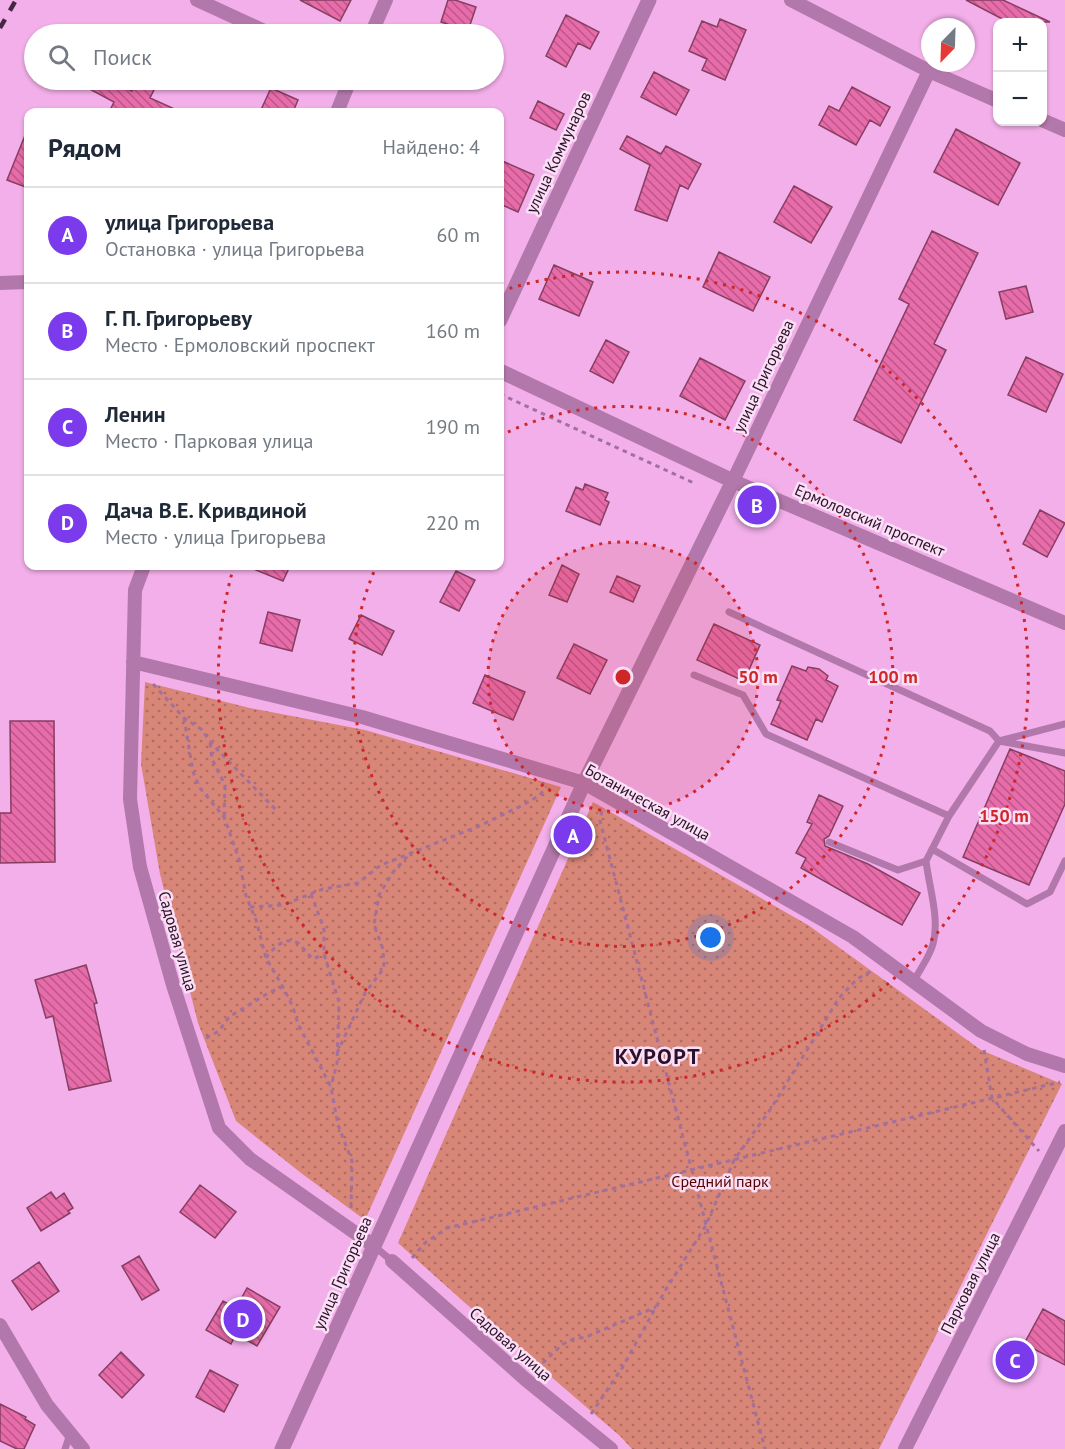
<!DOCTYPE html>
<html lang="ru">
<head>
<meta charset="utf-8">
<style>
  :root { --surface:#fff; --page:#f6f6f7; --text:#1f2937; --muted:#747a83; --line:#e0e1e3; --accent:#7c3aed }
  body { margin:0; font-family:"PT Sans",sans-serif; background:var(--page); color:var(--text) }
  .controls { position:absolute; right:18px; top:18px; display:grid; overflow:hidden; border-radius:12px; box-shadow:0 2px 4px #0004 }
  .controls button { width:54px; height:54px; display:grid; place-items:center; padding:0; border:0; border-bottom:2px solid var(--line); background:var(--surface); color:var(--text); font:30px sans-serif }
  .compass { position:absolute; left:921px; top:18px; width:54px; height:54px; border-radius:50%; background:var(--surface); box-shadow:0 2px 4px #0004; rotate:203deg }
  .you { position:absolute; left:711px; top:938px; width:21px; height:21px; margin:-15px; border:4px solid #fff; border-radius:50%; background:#1a73e8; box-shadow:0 0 0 9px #1a73e833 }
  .badge { display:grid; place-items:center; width:39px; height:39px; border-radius:50%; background:var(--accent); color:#fff; font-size:20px; font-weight:700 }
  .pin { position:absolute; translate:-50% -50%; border:3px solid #fff; box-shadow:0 2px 6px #0006 }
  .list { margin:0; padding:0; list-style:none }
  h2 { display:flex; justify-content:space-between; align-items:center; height:78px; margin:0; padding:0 24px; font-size:26px }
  h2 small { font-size:20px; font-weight:400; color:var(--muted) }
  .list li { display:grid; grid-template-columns:39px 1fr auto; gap:18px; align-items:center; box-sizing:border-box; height:96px; padding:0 24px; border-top:2px solid var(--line) }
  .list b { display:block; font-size:22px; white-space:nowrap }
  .list p { margin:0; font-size:20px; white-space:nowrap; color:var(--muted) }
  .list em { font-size:20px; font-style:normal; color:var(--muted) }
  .icon { flex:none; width:33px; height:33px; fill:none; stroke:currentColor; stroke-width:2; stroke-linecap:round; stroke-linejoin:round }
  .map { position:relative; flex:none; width:1065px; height:1449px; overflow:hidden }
  .search { position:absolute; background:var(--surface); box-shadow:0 2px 4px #0004; left:24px; top:24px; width:480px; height:66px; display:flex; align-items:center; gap:15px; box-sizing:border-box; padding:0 21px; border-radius:33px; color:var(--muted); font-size:22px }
  .panel { position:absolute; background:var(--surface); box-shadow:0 2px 4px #0004; left:24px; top:108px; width:480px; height:462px; border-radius:12px }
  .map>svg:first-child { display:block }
  .park { fill:url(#park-dots) }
  .building { fill:url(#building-back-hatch); stroke:#863e61; stroke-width:1.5 }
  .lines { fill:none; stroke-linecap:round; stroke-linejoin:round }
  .path { stroke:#a2709c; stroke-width:3; stroke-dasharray:4.5 4.5; stroke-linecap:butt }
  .service { stroke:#b378ab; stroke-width:7 }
  .minor { stroke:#b378ab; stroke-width:14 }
  .tertiary { stroke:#b378ab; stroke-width:15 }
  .rail { stroke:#462742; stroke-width:4.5; stroke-dasharray:10 10; stroke-linecap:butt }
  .ring { fill:none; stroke:#cd2728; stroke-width:3; stroke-dasharray:3 6 }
  .labels { text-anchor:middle; stroke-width:5; stroke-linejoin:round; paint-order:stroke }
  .street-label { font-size:16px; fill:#2b1228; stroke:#fbdff7 }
  .park-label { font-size:16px; fill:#580300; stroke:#fbdff7 }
  .district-label { font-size:22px; font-weight:bold; letter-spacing:1.5px; fill:#2b1228; stroke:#fbdff7 }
  .centre { fill:#cd2728; stroke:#fbdff7; stroke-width:3 }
  .ring-label { font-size:18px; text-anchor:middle; font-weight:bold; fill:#cd2728; stroke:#fbdff7; stroke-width:5; stroke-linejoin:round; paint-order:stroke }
</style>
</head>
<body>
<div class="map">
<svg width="1065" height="1449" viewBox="0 0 1065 1449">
  <defs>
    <pattern id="park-dots" width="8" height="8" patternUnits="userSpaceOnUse" patternTransform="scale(1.5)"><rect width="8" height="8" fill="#d88677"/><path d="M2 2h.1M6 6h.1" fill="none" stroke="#af6c62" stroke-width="1.8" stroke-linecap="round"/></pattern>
    <pattern id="building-back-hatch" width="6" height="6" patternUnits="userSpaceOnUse" patternTransform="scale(1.5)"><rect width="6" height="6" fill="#e76ca9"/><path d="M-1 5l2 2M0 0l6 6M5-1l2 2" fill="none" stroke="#bb578a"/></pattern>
  </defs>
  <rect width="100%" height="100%" fill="#f2afe9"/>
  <!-- park -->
  <path class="park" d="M145,682L250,708L365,730L561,787L365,1220L301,1173L236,1121L198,1023L160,874L141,764Z
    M593,802L808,925L981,1050L1062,1084L879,1449H632L620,1436L464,1302L398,1243Z"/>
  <!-- building -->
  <path class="building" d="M300,0H351L340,21Z
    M448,0H455L476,7L468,31L441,22Z
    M966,0H1003L1050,22H1008Z
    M566,15L599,32L590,49L578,43L566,67L546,56Z
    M720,19L746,30L725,80L702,70L707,59L689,51L702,21L717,27Z
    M654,72L689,90L676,115L641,97Z
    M73,80H107L132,91L138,80H159L150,98L181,112H121L111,108L114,102Z
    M852,87L890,107L880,126L870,120L856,145L819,125L829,106L839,111Z
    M271,88L298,100L293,112H260Z
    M538,101L564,114L556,130L530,118Z
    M28,128V188L7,180Z
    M956,129L1020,163L998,205L934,172Z
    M627,136L661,154L666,146L701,164L688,189L680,185L667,221L635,210L650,165L620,149Z
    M500,160L534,175L518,212L500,204Z
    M794,186L832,207L811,243L774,222Z
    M932,231L978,253L934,344L946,350L901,443L854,420L909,304L899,299Z
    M719,252L770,277L753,311L703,287Z
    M554,265L593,282L579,316L539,299Z
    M1026,286L1033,312L1006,319L999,292Z
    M606,340L629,352L613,383L590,371Z
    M1026,357L1063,374L1046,412L1008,395Z
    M700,358L745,381L725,420L680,396Z
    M585,484L608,493L605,500L609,502L600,525L566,511L576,487L583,490Z
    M1040,510L1065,523L1047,557L1023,544Z
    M562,565L579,574L567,602L549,595Z
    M246,566H290L283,581Z
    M456,571L475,580L459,611L440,602Z
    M617,576L640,586L633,602L610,592Z
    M268,612L300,620L292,651L260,643Z
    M361,615L394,631L382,655L349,639Z
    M714,624L760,645L744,681L697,660Z
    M574,644L607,660L590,694L557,678Z
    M792,666L806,671L808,667L819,669L828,676L826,680L838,686L822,722L816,719L807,740L771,724L781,701L777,700Z
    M485,675L525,692L513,720L473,703Z
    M10,721H54L55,862L0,863V813H11Z
    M1010,749L1065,771V804L1029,885L963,857Z
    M819,795L843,806L829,836L824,839L825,846L868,864L920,893L902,925L801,868L806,858L796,853L812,824L807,822Z
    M86,965L97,1003L94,1004L111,1081L69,1090L53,1016L46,1018L35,980Z
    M200,1185L236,1212L215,1238L180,1212Z
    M51,1192L56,1199L64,1193L73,1208L68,1211L70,1213L41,1231L27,1208Z
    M139,1256L159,1290L142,1300L122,1266Z
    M39,1262L59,1291L32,1310L12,1281Z
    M247,1288L280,1307L257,1346L236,1334L231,1344L206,1330L223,1301L236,1308Z
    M1043,1309L1065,1321V1365L1024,1344Z
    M121,1352L144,1375L122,1398L99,1375Z
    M210,1370L238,1385L224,1412L196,1397Z
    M0,1404L26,1417L25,1419L35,1425L24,1449H17L0,1441Z"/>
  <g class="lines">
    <!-- path -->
    <path class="path" d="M500,394L696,484
      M153,684L184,718L201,729L213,745L276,810
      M184,718L193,772L200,788L224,817L239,859L246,896L256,920L266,958L283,987L293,1007L298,1024L331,1087L338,1125L352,1161L351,1210
      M210,743L212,759L225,785L224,817
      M602,811L600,821L765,1449
      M311,894L324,929V954L339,1002L337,1063L331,1087
      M250,907L283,905L323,889L358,883L381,865L479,826L523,805L540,795L546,787
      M266,958C273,948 287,934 299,944C304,949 308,954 313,959L324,954
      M206,1038L219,1031L229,1017L270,992L283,987
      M984,1050L992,1098L1039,1151
      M337,1053L365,993L384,968L383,949L374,925L379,895L393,872L409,855
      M412,1258L425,1243L447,1228L1060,1082
      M536,1369L563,1344L573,1339L586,1337L656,1307
      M591,1414L622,1368L665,1291L706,1225L734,1160L770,1110L839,998L857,979L873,970"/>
    <!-- service -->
    <path class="service" d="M729,612L990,731L999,741L1065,753
      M694,675L743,695L766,734L949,816
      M829,842L898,870L926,861L949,816L999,741L1065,724
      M932,849L1027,904L1050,892L1065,861
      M914,981C920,969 930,956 933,944C940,919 929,887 926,861
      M374,1246L392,1261
      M65,1449L70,1434"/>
    <!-- minor -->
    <path class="minor" d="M197,0L271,34
      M791,0L929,71L998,101
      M371,34L386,0
      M929,71L733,481L1065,623
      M337,112L350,80
      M1042,120L1065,130
      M0,283L28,282
      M144,566L135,590L130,799L140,867L173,985L219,1128L250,1159L374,1246
      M133,662L362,717L584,783L853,937L981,1031L1027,1054L1065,1066
      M392,1261L525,1379L611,1449
      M0,1325L47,1405L83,1449
      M905,1449L1065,1131"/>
    <!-- tertiary -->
    <path class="tertiary" d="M500,320L649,0
      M282,1449L584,783L733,481L500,371"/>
    <!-- rail -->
    <path class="rail" d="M0,28L16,0"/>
  </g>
  <!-- distance rings -->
  <circle cx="623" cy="677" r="135" fill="#cd2728" fill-opacity=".12"/>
  <g class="ring">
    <circle cx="623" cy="677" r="135"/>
    <path d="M500 436A270 270 0 1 1 376 567"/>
    <path d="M501 291A405 405 0 1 1 233 569"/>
  </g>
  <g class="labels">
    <!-- street labels -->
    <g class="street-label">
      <text transform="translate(558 152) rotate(-65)" y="6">улица Коммунаров</text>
      <text transform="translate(763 376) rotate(-65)" y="6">улица Григорьева</text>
      <text transform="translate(870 520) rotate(23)" y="6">Ермоловский проспект</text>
      <text transform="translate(648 802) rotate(29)" y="6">Ботаническая улица</text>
      <text transform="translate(178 941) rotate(74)" y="6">Садовая улица</text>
      <text transform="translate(342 1273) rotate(-66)" y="6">улица Григорьева</text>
      <text transform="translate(970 1283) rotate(-63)" y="6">Парковая улица</text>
      <text transform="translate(511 1344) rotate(41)" y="6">Садовая улица</text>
    </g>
    <!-- park labels -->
    <g class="park-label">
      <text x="720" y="1187">Средний парк</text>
    </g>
    <!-- district labels -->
    <g class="district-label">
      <text x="658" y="1064">КУРОРТ</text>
    </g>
  </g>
  <circle cx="623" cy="677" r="9" class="centre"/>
  <g class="ring-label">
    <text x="758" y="683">50 m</text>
    <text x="893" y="683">100 m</text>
    <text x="1004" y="822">150 m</text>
  </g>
</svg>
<div class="controls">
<button>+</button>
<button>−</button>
</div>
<svg class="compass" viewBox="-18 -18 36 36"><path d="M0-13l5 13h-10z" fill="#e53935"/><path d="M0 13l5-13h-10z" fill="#747a83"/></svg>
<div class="you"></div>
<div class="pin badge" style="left:573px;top:835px">A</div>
<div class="pin badge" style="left:757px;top:505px">B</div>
<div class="pin badge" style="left:1015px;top:1360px">C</div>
<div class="pin badge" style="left:243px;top:1319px">D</div>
<div class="search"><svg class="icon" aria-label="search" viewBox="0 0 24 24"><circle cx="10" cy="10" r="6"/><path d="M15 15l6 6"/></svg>Поиск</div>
<section class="panel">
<h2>Рядом<small>Найдено: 4</small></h2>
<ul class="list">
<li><span class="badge">A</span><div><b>улица Григорьева</b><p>Остановка · улица Григорьева</p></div><em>60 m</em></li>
<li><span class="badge">B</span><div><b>Г. П. Григорьеву</b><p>Место · Ермоловский проспект</p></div><em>160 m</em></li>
<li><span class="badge">C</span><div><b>Ленин</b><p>Место · Парковая улица</p></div><em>190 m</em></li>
<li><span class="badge">D</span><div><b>Дача В.Е. Кривдиной</b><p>Место · улица Григорьева</p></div><em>220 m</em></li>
</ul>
</section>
</div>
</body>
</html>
